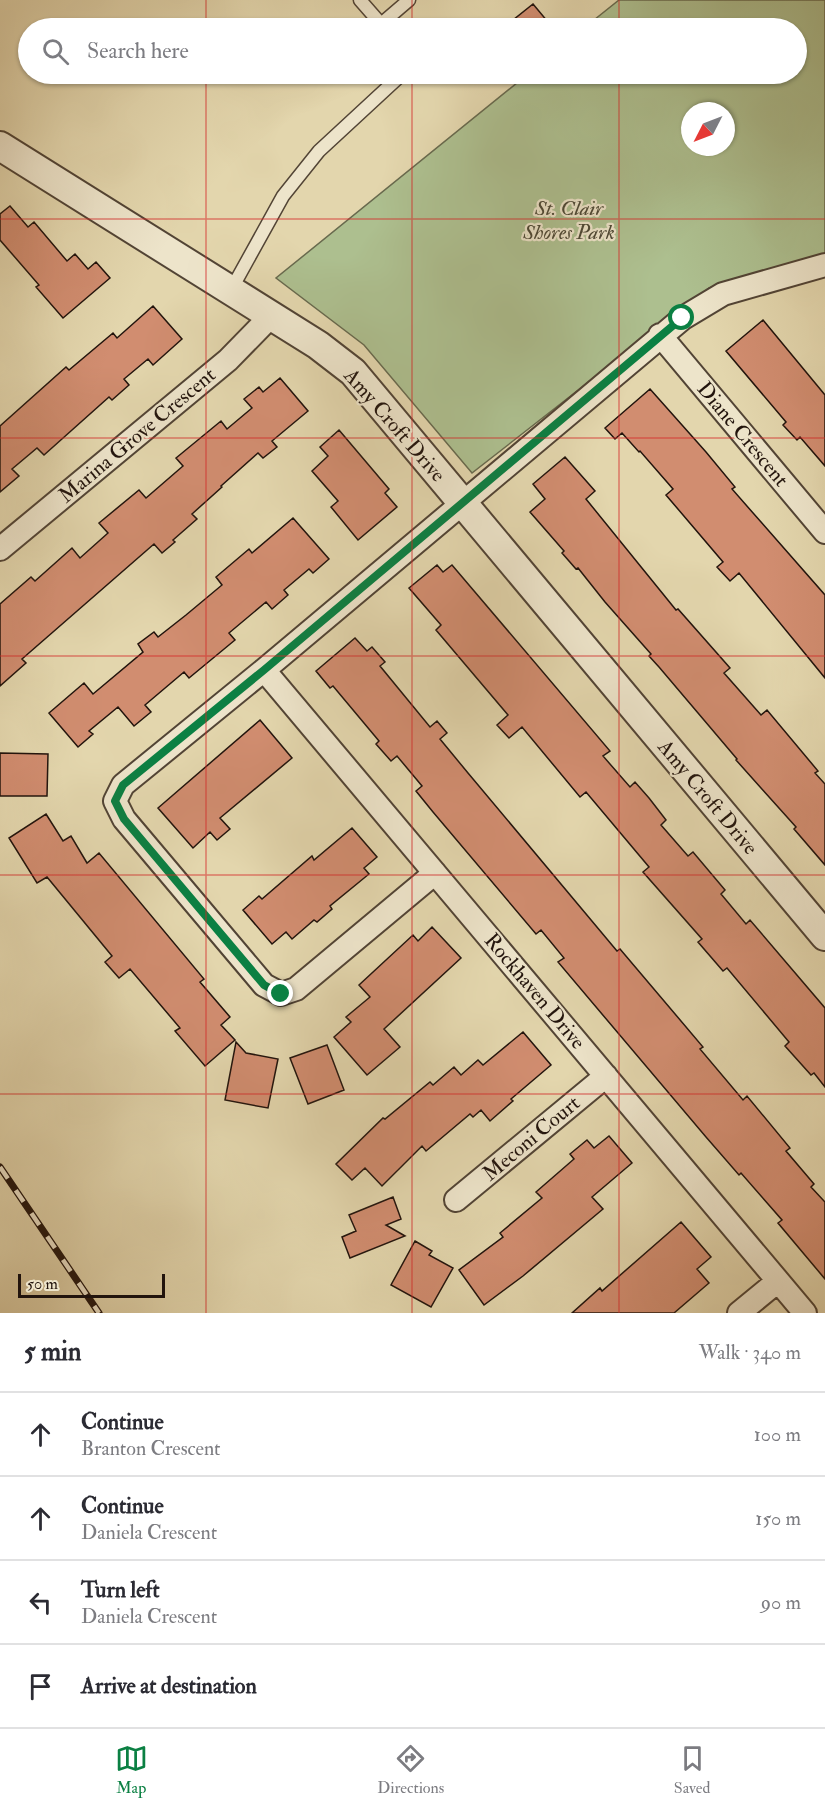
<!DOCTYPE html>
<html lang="en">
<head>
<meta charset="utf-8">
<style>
  :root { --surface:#fff; --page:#f7f7f7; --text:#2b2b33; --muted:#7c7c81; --line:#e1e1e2; --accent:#0b8043 }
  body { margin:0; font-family:"IM FELL Double Pica",serif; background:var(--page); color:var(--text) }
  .compass { position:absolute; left:681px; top:102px; width:54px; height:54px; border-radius:50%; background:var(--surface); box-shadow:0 2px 4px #0004; rotate:228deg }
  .scale { position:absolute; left:18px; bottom:15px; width:147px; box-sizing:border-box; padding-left:6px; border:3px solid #22140d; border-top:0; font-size:16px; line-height:21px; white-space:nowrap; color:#22140d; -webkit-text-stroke:4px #ede4ca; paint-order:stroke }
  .stop { position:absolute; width:18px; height:18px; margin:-14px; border:4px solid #0b8043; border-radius:50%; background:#fff }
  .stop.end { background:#0b8043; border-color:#fff; box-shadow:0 2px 6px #0008 }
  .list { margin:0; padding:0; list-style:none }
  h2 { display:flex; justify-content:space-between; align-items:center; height:78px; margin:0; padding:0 24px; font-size:26px }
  h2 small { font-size:20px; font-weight:400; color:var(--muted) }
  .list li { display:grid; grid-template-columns:39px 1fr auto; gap:18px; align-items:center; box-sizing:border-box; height:84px; padding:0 24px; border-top:2px solid var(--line) }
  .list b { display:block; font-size:22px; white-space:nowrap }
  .list p { margin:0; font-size:20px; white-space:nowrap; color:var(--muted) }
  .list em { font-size:20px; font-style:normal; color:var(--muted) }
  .icon { flex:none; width:33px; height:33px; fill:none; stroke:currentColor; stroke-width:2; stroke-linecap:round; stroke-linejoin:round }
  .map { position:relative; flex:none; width:825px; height:1313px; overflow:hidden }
  .search { position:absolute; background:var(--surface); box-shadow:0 2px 4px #0004; left:18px; right:18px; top:18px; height:66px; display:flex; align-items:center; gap:15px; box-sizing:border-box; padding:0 21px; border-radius:33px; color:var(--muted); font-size:22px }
  .sheet { height:414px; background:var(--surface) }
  nav { display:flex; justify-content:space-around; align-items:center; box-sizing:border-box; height:84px; border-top:2px solid var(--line); background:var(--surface); font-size:16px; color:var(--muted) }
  nav a { display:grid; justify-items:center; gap:3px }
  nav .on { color:var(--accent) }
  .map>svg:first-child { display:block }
  .green { fill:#adbf8f; stroke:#686a4e; stroke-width:1.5; fill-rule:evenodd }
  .building { fill:#d18d70; stroke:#22140d; stroke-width:1.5 }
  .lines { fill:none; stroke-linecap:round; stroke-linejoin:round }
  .service-casing { stroke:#524435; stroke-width:15 }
  .minor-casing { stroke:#524435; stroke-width:26 }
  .tertiary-casing { stroke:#524435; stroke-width:32 }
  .service { stroke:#ede4ca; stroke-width:12 }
  .minor { stroke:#ede4ca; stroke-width:22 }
  .tertiary { stroke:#ede4ca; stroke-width:28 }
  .rail-casing { stroke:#22140d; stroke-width:7 }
  .rail { stroke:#ede4ca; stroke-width:4.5; stroke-dasharray:14; stroke-linecap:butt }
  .route { stroke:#0b8043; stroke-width:8 }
  .grid { fill:none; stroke:#d62828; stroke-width:1.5; stroke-opacity:0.55 }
  .labels { text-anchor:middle; stroke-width:4.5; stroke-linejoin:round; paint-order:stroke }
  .park-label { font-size:21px; font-style:italic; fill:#4c4734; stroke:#ede4ca }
  .street-label { font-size:21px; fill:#22140d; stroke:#ede4ca }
</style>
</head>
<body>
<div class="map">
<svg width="825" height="1313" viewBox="0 0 825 1313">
  <rect width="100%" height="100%" fill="#e3d6ad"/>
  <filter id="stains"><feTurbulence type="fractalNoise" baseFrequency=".00333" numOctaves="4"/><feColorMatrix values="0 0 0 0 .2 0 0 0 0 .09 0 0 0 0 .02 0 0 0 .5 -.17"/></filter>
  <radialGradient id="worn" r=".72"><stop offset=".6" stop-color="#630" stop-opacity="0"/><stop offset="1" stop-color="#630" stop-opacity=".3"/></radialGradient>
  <!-- green -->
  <path class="green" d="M619,0H825V254L709,288L472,473L364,345L276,278L528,74H796V28H584ZM690,111H726V147H690Z"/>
  <!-- building -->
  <path class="building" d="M533,4L553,28H503Z
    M10,206L28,227L34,222L67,261L75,254L88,269L96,262L110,278L63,318L36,287L39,285L0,240V214Z
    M153,306L182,339L153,365L148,359L124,379L129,385L112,400L109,397L44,455L37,448L12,469L19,476L0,492V426L66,367L69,370L113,333L117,338Z
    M763,320L825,395V466L800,437L797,440L783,425L786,422L726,351Z
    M280,378L308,411L272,441L277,447L263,458L258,453L221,486L222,487L192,514L197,519L173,540L175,542L162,553L154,544L22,659L26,663L0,686V604L31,577L35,581L72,548L80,558L108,533L99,523L139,490L146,498L183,466L176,458L221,421L227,429L252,408L244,399L259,387L263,392Z
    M650,389L706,452L735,487L732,489L825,595V678L739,573L730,581L717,567L723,562L666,495L673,489L640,451L639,452L622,433L615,439L605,428Z
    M339,430L389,489L385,493L397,507L358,540L331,507L338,501L312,471L328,456L320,447Z
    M565,457L595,491L586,499L676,610L678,609L730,668L724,673L761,715L767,710L818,771L815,773L825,784V865L794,829L796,827L736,760L737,759L659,667L649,656L651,654L605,602L578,568L576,569L562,553L564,551L530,512L545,499L533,484Z
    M293,518L329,559L313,573L309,569L284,590L288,595L272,609L266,602L229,633L235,640L189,678L184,672L145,705L151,712L134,726L118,707L89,731L93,734L78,747L49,713L84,683L93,694L143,652L138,644L154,632L158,637L186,615L222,585L216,577L249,549L252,553Z
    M437,565L443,572L452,565L610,751L603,756L630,787L635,782L649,798L666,820L661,825L688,856L693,852L725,890L721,894L746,924L750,920L825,1008V1087L814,1073L811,1075L785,1046L789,1042L727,968L723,971L698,942L702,939L643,872L649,867L586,792L580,797L522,727L509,738L497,725L508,715L436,630L441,625L409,588Z
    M355,638L367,651L372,647L385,662L380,666L430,727L437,721L447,733L440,739L468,773L617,951L620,949L703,1047L700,1049L743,1100L747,1096L790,1148L786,1151L814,1184L811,1187L825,1202V1279L778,1223L782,1220L741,1173L739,1175L706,1137L558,962L564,958L541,930L536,934L433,812L416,791L422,786L397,756L391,761L376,744L379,741L333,686L330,688L316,671Z
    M260,720L292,758L220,818L230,829L217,840L210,832L193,848L158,808Z
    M0,753L48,754L47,796H0Z
    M46,814L63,841L71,836L87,863L99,853L204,979L200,982L230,1017L221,1025L235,1040L205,1066L175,1031L180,1028L130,969L119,978L105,962L112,956L47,877L37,883L9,838Z
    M352,828L377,857L364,868L369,874L330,906L332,909L317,922L314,920L292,939L286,932L272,944L243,910L259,896L262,899L312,856L314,860Z
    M432,927L461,958L384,1029L400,1047L367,1075L334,1037L351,1022L346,1017L370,997L359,985L413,935L418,941Z
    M523,1032L551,1065L511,1099L513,1101L490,1121L481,1110L473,1117L470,1114L426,1151L422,1146L382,1186L365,1168L352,1180L336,1164L383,1118L385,1119L430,1082L433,1085L454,1067L461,1075L478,1060L483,1065Z
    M236,1042L246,1053L278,1059L268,1108L225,1100Z
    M327,1045L344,1090L308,1104L290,1058Z
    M609,1136L632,1163L592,1197L603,1209L523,1276L484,1305L459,1270L503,1237L500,1233L542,1198L536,1192L574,1159L570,1154L587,1140L594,1148Z
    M393,1197L401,1219L386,1225L405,1236L350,1258L342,1237L356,1231L349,1215Z
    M681,1222L711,1257L697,1269L709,1283L674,1313H572L600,1288L602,1291Z
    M415,1241L432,1251L429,1255L453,1268L431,1307L391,1285Z"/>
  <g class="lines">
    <defs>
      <path id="service" d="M360,0L381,24L409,0
        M231,290L283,196L319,151L399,77V74"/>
      <path id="minor" d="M660,335L825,532
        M0,549L228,360L271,316
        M264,670L805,1313
        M435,873L296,989L281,994L264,985L124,819L115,801L123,785L264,670L683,318L723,294L825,265
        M456,1200L606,1076
        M739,1313L778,1281"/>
      <path id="tertiary" d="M0,146L318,345L353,372L825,936"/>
    </defs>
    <!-- service casing -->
    <use href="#service" class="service-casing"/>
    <!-- minor casing -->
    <use href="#minor" class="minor-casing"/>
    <!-- tertiary casing -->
    <use href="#tertiary" class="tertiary-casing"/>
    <!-- service -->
    <use href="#service" class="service"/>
    <!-- minor -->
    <use href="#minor" class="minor"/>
    <!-- tertiary -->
    <use href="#tertiary" class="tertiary"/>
    <defs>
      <path id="rail" d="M0,1167L99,1313"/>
    </defs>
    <!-- rail casing -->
    <use href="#rail" class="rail-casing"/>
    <!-- rail -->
    <use href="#rail" class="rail"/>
  </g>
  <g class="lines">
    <!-- route -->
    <path class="route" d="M281,994L264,985L124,819L115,801L123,785L264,670L682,318"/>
  </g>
  <!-- grid -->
  <path class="grid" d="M206,0V28M412,0V28M619,0V28M206,74V1313M412,74V1313M619,74V1313M0,219H825M0,438H825M0,656H825M0,875H825M0,1094H825"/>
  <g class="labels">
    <!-- park labels -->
    <g class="park-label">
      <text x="569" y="215">St. Clair<tspan x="569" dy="24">Shores Park</tspan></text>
    </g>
    <!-- street labels -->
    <g class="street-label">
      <text transform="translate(395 425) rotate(49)" y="7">Amy Croft Drive</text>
      <text transform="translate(743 434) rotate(50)" y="7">Diane Crescent</text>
      <text transform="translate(137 435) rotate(-40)" y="7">Marina Grove Crescent</text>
      <text transform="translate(708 797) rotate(50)" y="7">Amy Croft Drive</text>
      <text transform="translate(535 991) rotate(50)" y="7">Rockhaven Drive</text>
      <text transform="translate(531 1138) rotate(-40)" y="7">Meconi Court</text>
    </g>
  </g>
  <rect width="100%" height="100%" filter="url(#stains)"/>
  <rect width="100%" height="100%" fill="url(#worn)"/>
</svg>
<svg class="compass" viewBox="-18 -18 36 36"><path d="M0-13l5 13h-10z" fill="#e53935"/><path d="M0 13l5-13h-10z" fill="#7c7c81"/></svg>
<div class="scale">50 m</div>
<div class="stop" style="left:682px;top:318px"></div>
<div class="stop end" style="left:281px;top:994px"></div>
<div class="search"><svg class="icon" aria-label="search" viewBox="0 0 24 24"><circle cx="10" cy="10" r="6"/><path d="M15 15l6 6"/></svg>Search here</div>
</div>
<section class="sheet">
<h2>5 min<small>Walk · 340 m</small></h2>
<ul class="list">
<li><svg class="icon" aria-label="ahead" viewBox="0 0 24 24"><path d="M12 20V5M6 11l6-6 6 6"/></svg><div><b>Continue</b><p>Branton Crescent</p></div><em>100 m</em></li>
<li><svg class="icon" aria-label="ahead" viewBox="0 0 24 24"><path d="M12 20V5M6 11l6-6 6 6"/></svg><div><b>Continue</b><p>Daniela Crescent</p></div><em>150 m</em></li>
<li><svg class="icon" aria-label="left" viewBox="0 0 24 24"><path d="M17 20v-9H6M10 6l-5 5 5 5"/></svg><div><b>Turn left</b><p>Daniela Crescent</p></div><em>90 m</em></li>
<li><svg class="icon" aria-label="arrive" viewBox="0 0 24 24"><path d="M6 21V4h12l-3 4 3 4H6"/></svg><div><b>Arrive at destination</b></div></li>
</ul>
</section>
<nav>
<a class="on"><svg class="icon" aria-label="map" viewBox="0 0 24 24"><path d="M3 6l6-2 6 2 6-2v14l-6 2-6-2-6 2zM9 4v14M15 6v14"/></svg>Map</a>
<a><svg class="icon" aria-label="directions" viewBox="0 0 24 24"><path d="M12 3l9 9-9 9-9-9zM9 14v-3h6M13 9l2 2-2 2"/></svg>Directions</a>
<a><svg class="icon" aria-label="saved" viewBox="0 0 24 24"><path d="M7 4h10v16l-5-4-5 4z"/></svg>Saved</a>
</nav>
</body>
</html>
